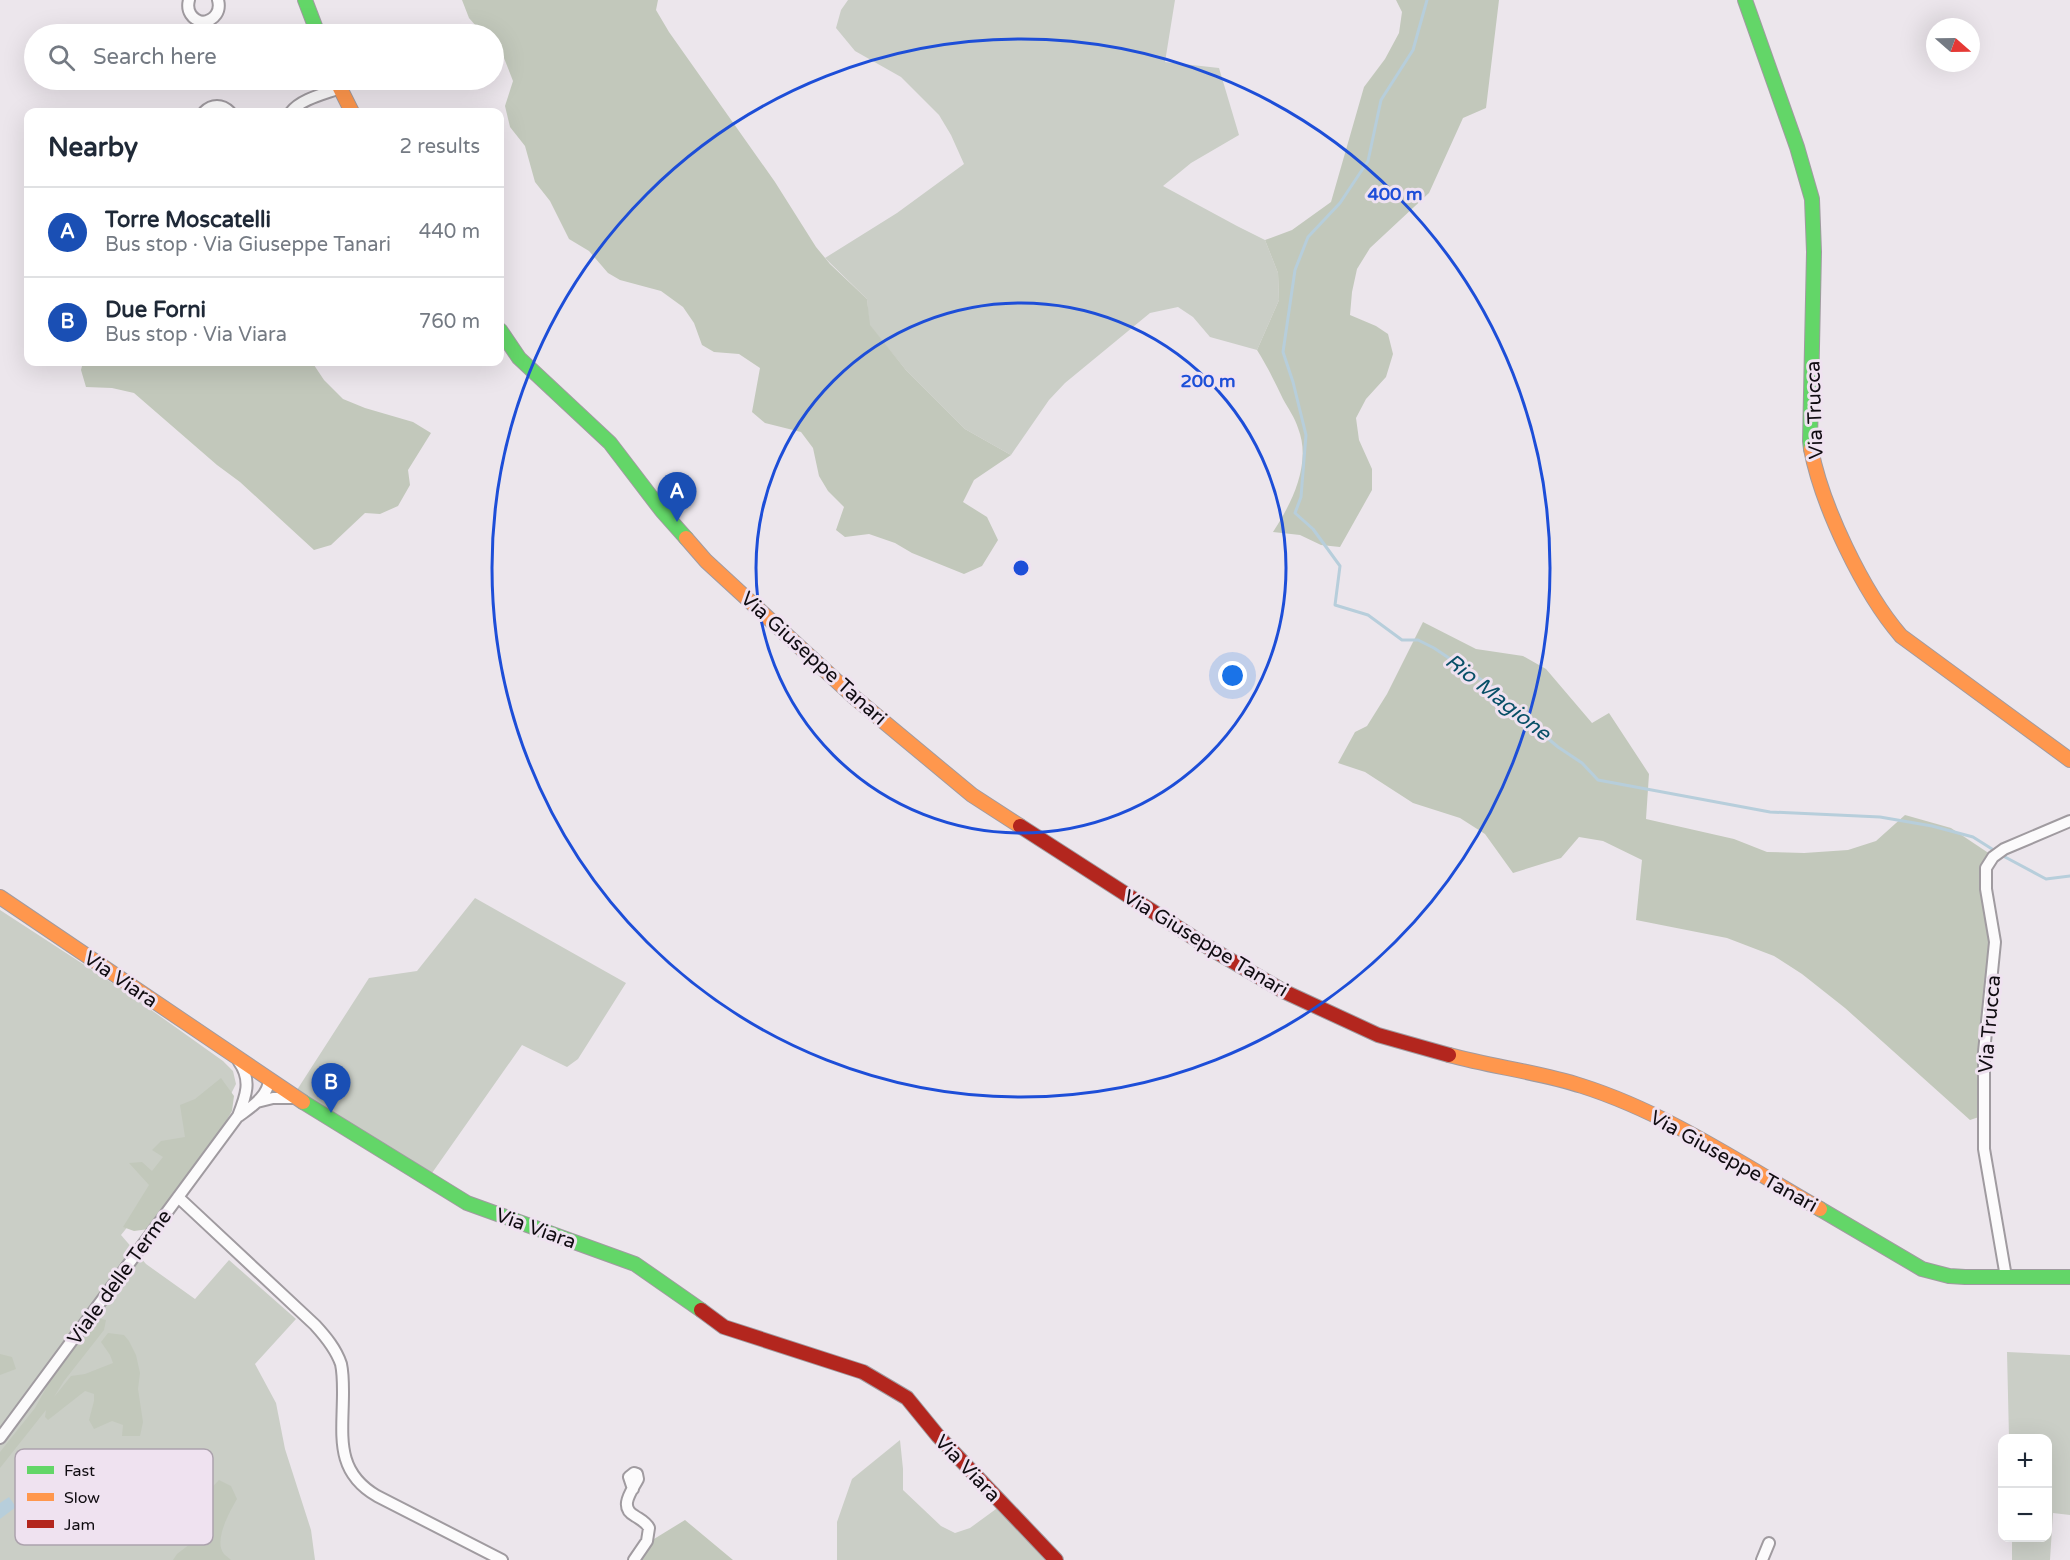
<!DOCTYPE html>
<html lang="en">
<head>
<meta charset="utf-8">
<style>
  :root { --surface:#fff; --page:#f6f6f7; --text:#1f2937; --muted:#747a83; --line:#e0e1e3; --accent:#2563eb }
  body { margin:0; font-family:"Varela Round",sans-serif; background:var(--page); color:var(--text) }
  .controls { position:absolute; right:18px; bottom:18px; display:grid; overflow:hidden; border-radius:12px; box-shadow:0 6px 24px #0002 }
  .controls button { width:54px; height:54px; display:grid; place-items:center; padding:0; border:0; border-bottom:2px solid var(--line); background:var(--surface); color:var(--text); font:30px sans-serif }
  .compass { position:absolute; left:1926px; top:18px; width:54px; height:54px; border-radius:50%; background:var(--surface); box-shadow:0 6px 24px #0002; rotate:110deg }
  .you { position:absolute; left:1233px; top:676px; width:21px; height:21px; margin:-15px; border:4px solid #fff; border-radius:50%; background:#1a73e8; box-shadow:0 0 0 9px #1a73e833 }
  .badge { display:grid; place-items:center; width:39px; height:39px; border-radius:50%; background:var(--accent); color:#fff; font-size:20px; font-weight:700 }
  .pin { position:absolute; translate:-50% -50px; filter:drop-shadow(0 2px 3px #0008) }
  .pin::after { content:''; position:absolute; top:32px; width:21px; height:18px; background:inherit; clip-path:polygon(0 0,100% 0,50% 100%) }
  .list { margin:0; padding:0; list-style:none }
  h2 { display:flex; justify-content:space-between; align-items:center; height:78px; margin:0; padding:0 24px; font-size:26px }
  h2 small { font-size:20px; font-weight:400; color:var(--muted) }
  .list li { display:grid; grid-template-columns:39px 1fr auto; gap:18px; align-items:center; box-sizing:border-box; height:90px; padding:0 24px; border-top:2px solid var(--line) }
  .list b { display:block; font-size:22px; white-space:nowrap }
  .list p { margin:0; font-size:20px; white-space:nowrap; color:var(--muted) }
  .list em { font-size:20px; font-style:normal; color:var(--muted) }
  .icon { flex:none; width:33px; height:33px; fill:none; stroke:currentColor; stroke-width:2; stroke-linecap:round; stroke-linejoin:round }
  .map { position:relative; flex:none; width:2070px; height:1560px; overflow:hidden }
  .search { position:absolute; background:var(--surface); box-shadow:0 6px 24px #0002; left:24px; top:24px; width:480px; height:66px; display:flex; align-items:center; gap:15px; box-sizing:border-box; padding:0 21px; border-radius:33px; color:var(--muted); font-size:22px }
  .panel { position:absolute; background:var(--surface); box-shadow:0 6px 24px #0002; left:24px; top:108px; width:480px; height:258px; border-radius:12px }
  .map>svg:first-child { display:block }
  .green { fill:#cacec6 }
  .forest { fill:#c2c8bb }
  .water { fill:#b7cedb }
  .lines { fill:none; stroke-linecap:round; stroke-linejoin:round }
  .stream { stroke:#b7cedb; stroke-width:3 }
  .street-casing { stroke:#a09ba0; stroke-width:14 }
  .fast-casing { stroke:#a09ba0; stroke-width:16 }
  .slow-casing { stroke:#a09ba0; stroke-width:16 }
  .jam-casing { stroke:#a09ba0; stroke-width:16 }
  .street { stroke:#fcfbfc; stroke-width:10 }
  .fast { stroke:#63d668; stroke-width:14 }
  .slow { stroke:#ff974d; stroke-width:14 }
  .jam { stroke:#b3261e; stroke-width:14 }
  .ring { fill:none; stroke:#1d4ed8; stroke-width:3 }
  .labels { text-anchor:middle; stroke-width:6; stroke-linejoin:round; paint-order:stroke }
  .street-label { font-size:20px; fill:#100c11; stroke:#efe2f0 }
  .water-label { font-size:21px; font-style:italic; fill:#084f67; stroke:#efe2f0 }
  .key { fill:#efe2f0; stroke:#aca2ad; stroke-width:1.5 }
  .key-label { font-size:16px; fill:#100c11 }
  .centre { fill:#1d4ed8; stroke:#efe2f0; stroke-width:3 }
  .ring-label { font-size:18px; text-anchor:middle; font-weight:bold; fill:#1d4ed8; stroke:#efe2f0; stroke-width:6; stroke-linejoin:round; paint-order:stroke }
</style>
</head>
<body>
<div class="map">
<svg width="2070" height="1560" viewBox="0 0 2070 1560">
  <rect width="100%" height="100%" fill="#ece6ec"/>
  <!-- green -->
  <path class="green" d="M848,0H1175L1165,62L1219,68L1239,135L1191,163L1163,186L1237,226L1265,240L1278,273L1279,300L1257,350L1210,337L1193,317L1178,307L1150,313L1065,383L1049,400L1011,455L965,429L906,370L869,325L867,299L825,258L897,213L964,164L951,135L939,115L901,77L855,51L836,28L841,10Z
    M475,898L626,983L578,1059L567,1067L522,1045L425,1183L295,1093L369,978L417,971Z
    M0,910L126,992L223,1061L233,1071L236,1084L225,1106L121,1235L146,1264L195,1299L229,1260L296,1319L255,1364L276,1403L285,1449L311,1530L315,1560H0Z
    M2007,1352L2070,1355V1515L2053,1513L2050,1560H2012V1538H2048V1438H2009Z
    M900,1440L903,1469V1490L941,1526L955,1533L970,1528L1007,1501L1064,1560H837V1522L852,1479Z"/>
  <!-- forest -->
  <path class="forest" d="M462,0H658L656,10L669,32L775,182L816,247L830,264L867,299L870,325L906,370L965,429L1011,455L974,480L963,502L987,517L998,540L982,566L964,574L912,553L895,543L869,534L845,537L836,530L844,507L828,491L819,476L813,448L801,432L765,423L752,412L760,368L739,354L714,352L702,345L694,323L683,307L661,291L620,280L608,273L589,251L569,239L550,201L535,182L525,146L510,127L505,106L513,81L504,58L494,47V34H483L469,18Z
    M1396,0H1499L1486,108L1463,118L1429,193L1370,248L1357,269L1352,292L1350,315L1376,326L1388,334L1393,354L1386,377L1366,399L1356,418L1359,440L1372,469V490L1340,547L1321,545L1300,535L1273,532C1292,503 1312,463 1298,428C1295,418 1288,408 1283,399C1275,382 1267,366 1257,350L1279,300L1278,273L1265,240L1292,230L1331,202L1364,87L1385,59L1399,33L1402,12Z
    M83,362H312L324,380L343,399L365,408L413,422L431,433L408,470L410,485L398,506L380,514L365,513L331,545L314,550L240,482L217,465L134,393L112,388L86,387L81,370Z
    M1423,622L1476,649L1523,656L1546,669L1592,723L1609,713L1649,774L1646,819L1734,839L1767,852L1804,853L1848,850L1876,841L1905,815L1951,828L1990,854L1989,883L1999,945L1986,1032L1985,1115L1970,1120L1845,1008L1802,974L1774,956L1727,938L1636,920L1642,860L1603,841L1579,837L1561,858L1513,873L1485,834L1460,818L1413,803L1365,772L1338,763L1355,732L1367,726L1387,694Z
    M221,1078L234,1096L232,1111L221,1130L149,1229L134,1231L123,1227L149,1185L129,1163L142,1162L152,1171L163,1157L152,1150L161,1141L185,1137L180,1105L195,1099Z
    M98,1318L106,1320L104,1330L64,1381L54,1397L71,1376L85,1374L113,1363L110,1355L101,1342L108,1333L124,1335L129,1341L136,1355L140,1373L138,1389L143,1422L140,1436H122L123,1425L112,1421L94,1429L89,1420L94,1401V1394L85,1391L48,1420L45,1417L46,1410L0,1468V1452L35,1408L50,1381Z
    M0,1354L12,1357L16,1369L0,1375Z
    M219,1480L231,1486L237,1499C230,1511 213,1541 224,1554C226,1556 229,1558 231,1560H173L177,1554L199,1537L186,1521L193,1507Z
    M685,1520L733,1560H639L654,1539Z"/>
  <!-- water -->
  <path class="water" d="M9,1497L16,1507L0,1519V1503Z"/>
  <g class="lines">
    <!-- stream -->
    <path class="stream" d="M1427,0L1413,50L1381,100L1368,161L1340,203L1308,237L1295,270L1283,352L1293,382L1306,435L1301,497L1295,513L1313,529L1340,566L1335,605L1368,615L1402,640H1418L1434,648L1492,687L1526,720L1558,747L1582,763L1598,780L1770,812L1880,817L1932,826L1973,837L1992,849
      M2005,857L2046,879L2070,876"/>
    <defs>
      <path id="street" d="M189,0C186,11 192,20 203,22C215,20 221,11 218,0
        M204,112C212,104 222,104 230,112
        M291,112C301,99 324,94 340,88
        M257,1102L273,1098H294
        M239,1116C251,1107 269,1096 269,1079
        M178,1197L315,1325C326,1337 336,1349 341,1364C343,1373 343,1383 343,1392C343,1435 334,1471 377,1496L502,1560
        M2006,1277L1984,1149V1052L1995,942L1986,889V868L1993,857L2004,849L2070,821
        M0,1438L238,1116C246,1096 252,1080 239,1062
        M633,1489L629,1477L634,1473L637,1474L638,1479C632,1491 618,1507 635,1516C641,1520 646,1522 649,1528L647,1541L634,1560
        M1762,1560L1769,1543"/>
      <path id="fast" d="M305,0L318,34
        M1745,0L1797,147L1812,199L1814,252L1810,441L1811,449
        M500,330L519,358L610,443L662,511L686,538
        M303,1102L467,1203L635,1264L701,1310
        M1820,1209L1922,1269L1949,1276L1965,1277H2070"/>
      <path id="slow" d="M336,80L352,112
        M1811,449C1822,506 1863,592 1901,636L2070,760
        M686,538L706,561L854,697L972,795L1020,826
        M0,897L303,1102
        M1449,1055C1493,1067 1539,1072 1582,1086C1667,1113 1743,1165 1820,1209"/>
      <path id="jam" d="M1020,826L1208,947L1285,992L1378,1035L1449,1055
        M701,1310L724,1327L863,1372L907,1398L938,1436L1056,1560"/>
    </defs>
    <!-- street casing -->
    <use href="#street" class="street-casing"/>
    <!-- fast casing -->
    <use href="#fast" class="fast-casing"/>
    <!-- slow casing -->
    <use href="#slow" class="slow-casing"/>
    <!-- jam casing -->
    <use href="#jam" class="jam-casing"/>
    <!-- street -->
    <use href="#street" class="street"/>
    <!-- fast -->
    <use href="#fast" class="fast"/>
    <!-- slow -->
    <use href="#slow" class="slow"/>
    <!-- jam -->
    <use href="#jam" class="jam"/>
  </g>
  <!-- distance rings -->
  <g class="ring">
    <circle cx="1021" cy="568" r="265"/>
    <circle cx="1021" cy="568" r="529"/>
  </g>
  <g class="labels">
    <!-- street labels -->
    <g class="street-label">
      <text transform="translate(1814 410) rotate(-92)" y="7">Via Trucca</text>
      <text transform="translate(814 658) rotate(42)" y="7">Via Giuseppe Tanari</text>
      <text transform="translate(1206 943) rotate(31)" y="7">Via Giuseppe Tanari</text>
      <text transform="translate(121 979) rotate(34)" y="7">Via Viara</text>
      <text transform="translate(1989 1024) rotate(-85)" y="7">Via Trucca</text>
      <text transform="translate(1734 1161) rotate(29)" y="7">Via Giuseppe Tanari</text>
      <text transform="translate(536 1228) rotate(20)" y="7">Via Viara</text>
      <text transform="translate(119 1277) rotate(-54)" y="7">Viale delle Terme</text>
      <text transform="translate(968 1468) rotate(46)" y="7">Via Viara</text>
    </g>
    <!-- water labels -->
    <g class="water-label">
      <text transform="translate(1498 697) rotate(38)" y="7">Rio Magione</text>
    </g>
  </g>
  <!-- legend -->
  <rect x="15" y="1449" width="198" height="96" rx="9" class="key"/>
  <rect x="27" y="1466" width="27" height="8" fill="#63d668"/>
  <rect x="27" y="1493" width="27" height="8" fill="#ff974d"/>
  <rect x="27" y="1520" width="27" height="8" fill="#b3261e"/>
  <g class="key-label">
    <text x="64" y="1476">Fast</text>
    <text x="64" y="1503">Slow</text>
    <text x="64" y="1530">Jam</text>
  </g>
  <circle cx="1021" cy="568" r="9" class="centre"/>
  <g class="ring-label">
    <text x="1395" y="200">400 m</text>
    <text x="1208" y="387">200 m</text>
  </g>
</svg>
<div class="controls">
<button>+</button>
<button>−</button>
</div>
<svg class="compass" viewBox="-18 -18 36 36"><path d="M0-13l5 13h-10z" fill="#e53935"/><path d="M0 13l5-13h-10z" fill="#747a83"/></svg>
<div class="you"></div>
<div class="pin badge" style="left:677px;top:522px;background:#1a4fb4">A</div>
<div class="pin badge" style="left:331px;top:1113px;background:#1a4fb4">B</div>
<div class="search"><svg class="icon" aria-label="search" viewBox="0 0 24 24"><circle cx="10" cy="10" r="6"/><path d="M15 15l6 6"/></svg>Search here</div>
<section class="panel">
<h2>Nearby<small>2 results</small></h2>
<ul class="list">
<li><span class="badge" style="background:#1a4fb4">A</span><div><b>Torre Moscatelli</b><p>Bus stop · Via Giuseppe Tanari</p></div><em>440 m</em></li>
<li><span class="badge" style="background:#1a4fb4">B</span><div><b>Due Forni</b><p>Bus stop · Via Viara</p></div><em>760 m</em></li>
</ul>
</section>
</div>
</body>
</html>
